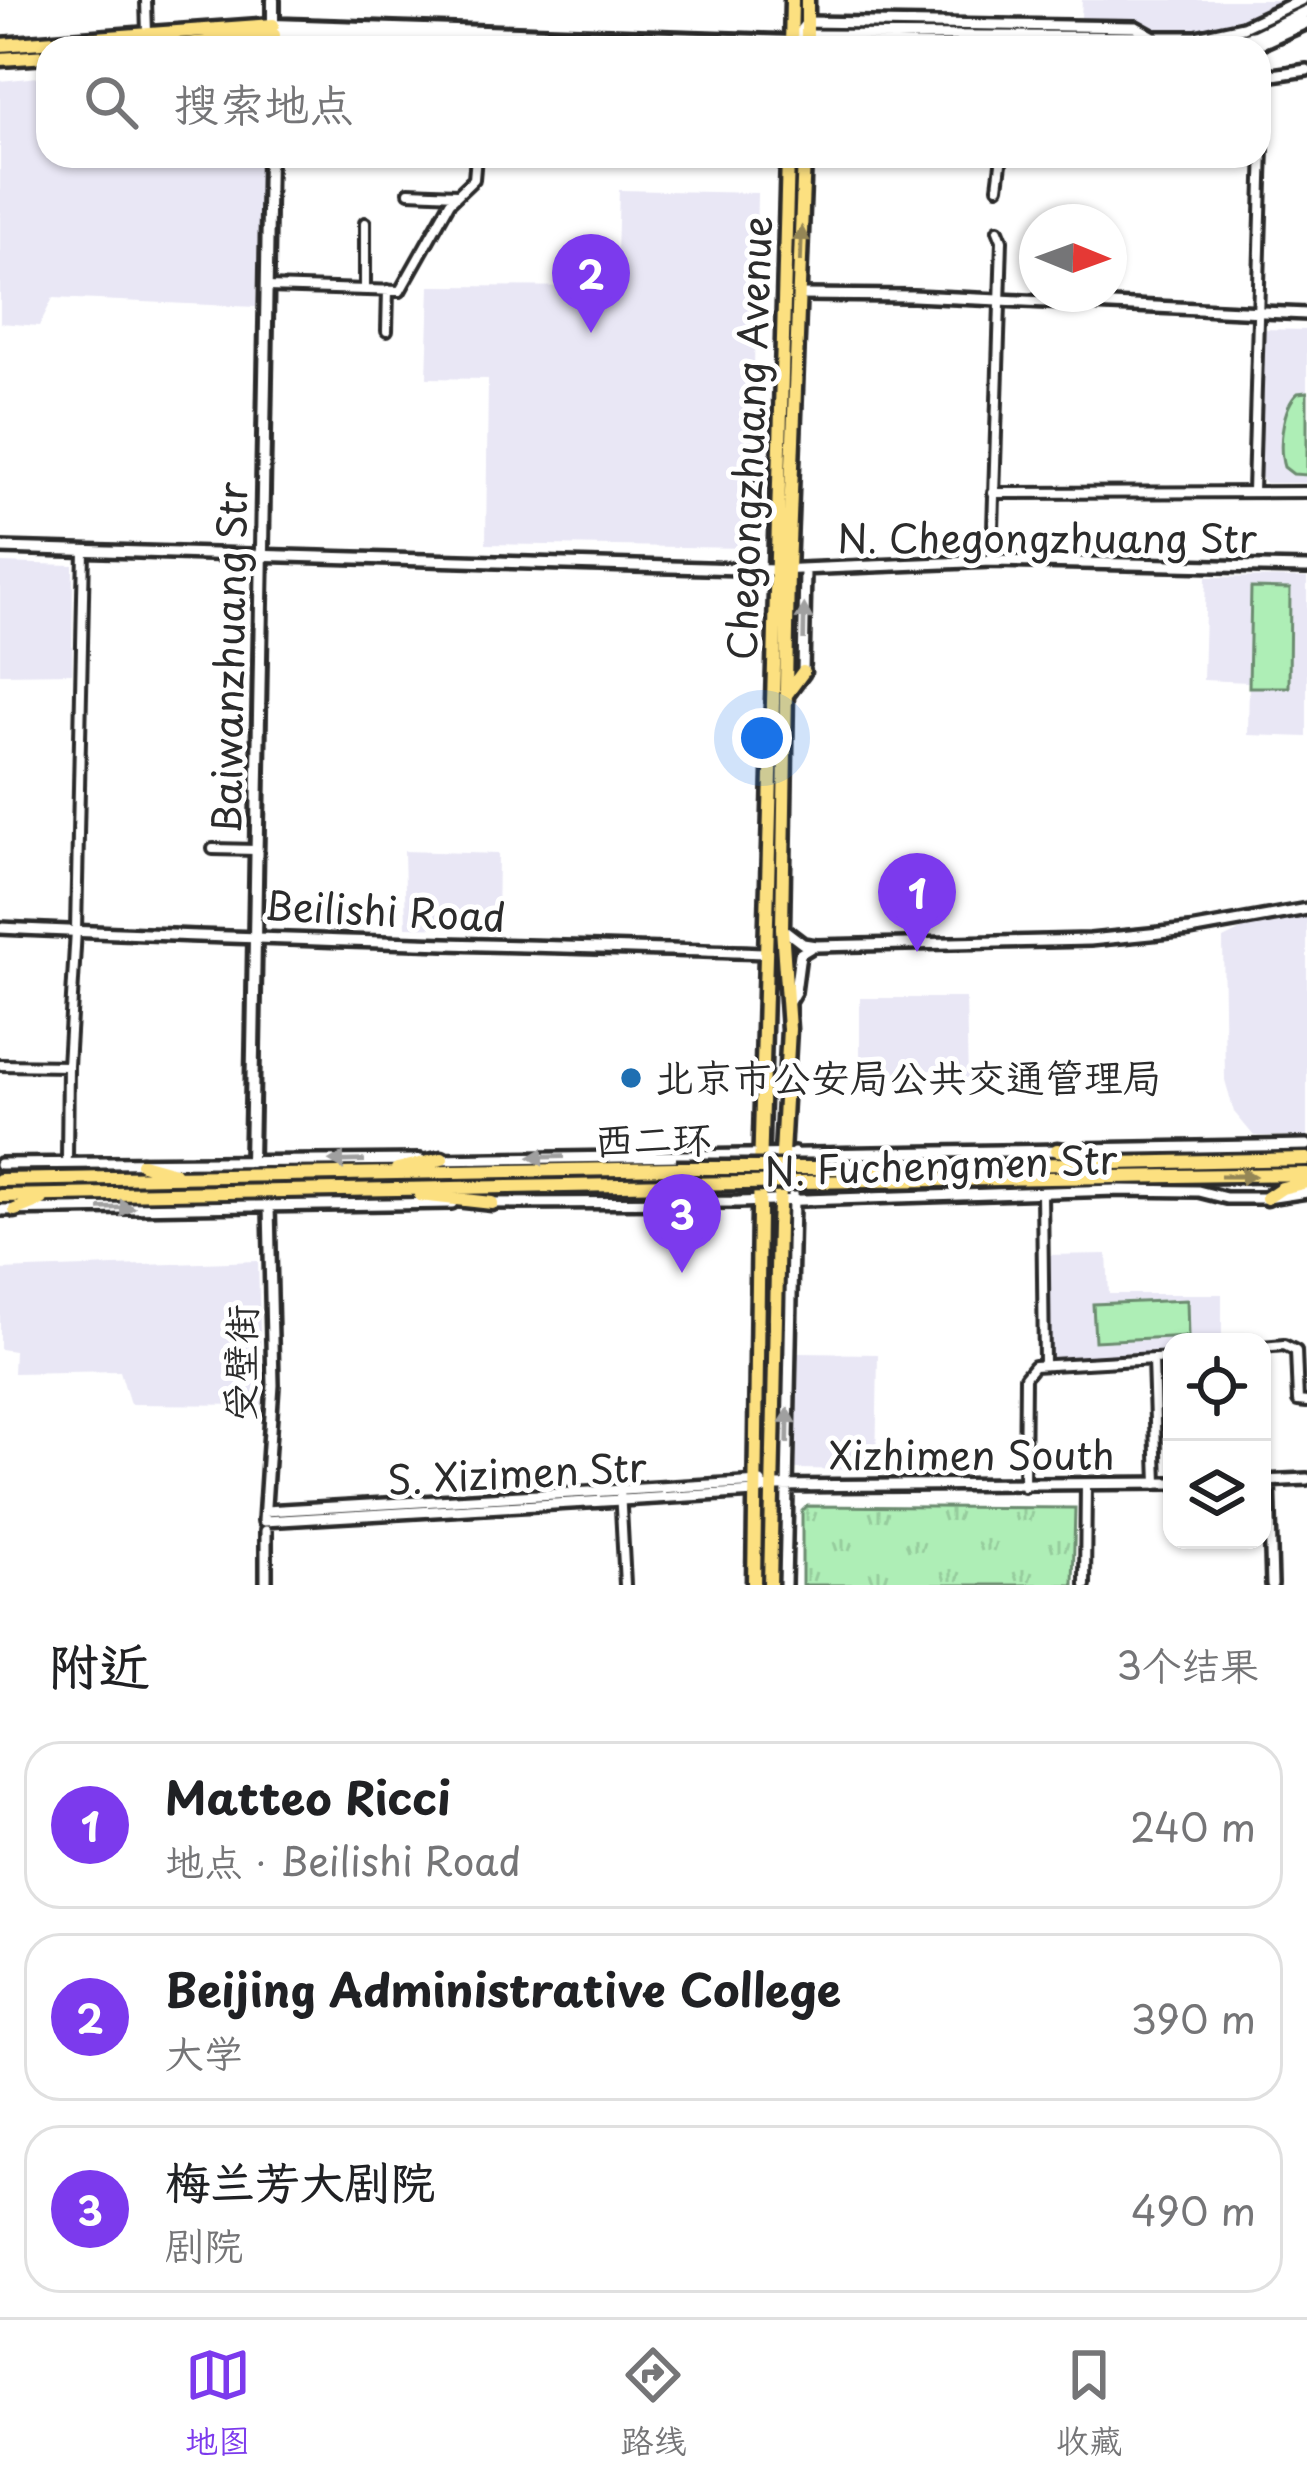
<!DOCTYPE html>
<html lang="zh">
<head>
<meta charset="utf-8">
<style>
  :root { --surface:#fff; --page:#f2f2f2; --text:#202124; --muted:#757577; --line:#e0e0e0; --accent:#7c3aed }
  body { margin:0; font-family:"Playpen Sans","LXGW WenKai TC",sans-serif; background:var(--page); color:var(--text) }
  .controls { position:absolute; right:36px; bottom:36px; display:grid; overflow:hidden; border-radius:24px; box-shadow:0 3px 9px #0004 }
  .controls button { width:108px; height:108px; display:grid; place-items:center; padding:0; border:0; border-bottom:3px solid var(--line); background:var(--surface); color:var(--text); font:60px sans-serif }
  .compass { position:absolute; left:1019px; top:204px; width:108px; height:108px; border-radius:50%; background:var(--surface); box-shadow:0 3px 9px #0004; rotate:91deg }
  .you { position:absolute; left:762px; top:738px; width:42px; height:42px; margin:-30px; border:9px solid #fff; border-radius:50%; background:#1a73e8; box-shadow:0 0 0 18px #1a73e833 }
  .badge { display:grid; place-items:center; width:78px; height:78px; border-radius:50%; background:var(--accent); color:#fff; font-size:39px; font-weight:700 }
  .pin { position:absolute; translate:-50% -99px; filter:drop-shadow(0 3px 6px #0008) }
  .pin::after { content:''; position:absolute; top:63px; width:42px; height:36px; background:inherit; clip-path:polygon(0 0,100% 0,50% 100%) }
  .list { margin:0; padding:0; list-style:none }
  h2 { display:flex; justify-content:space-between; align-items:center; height:156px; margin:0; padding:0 48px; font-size:51px }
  h2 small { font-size:39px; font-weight:400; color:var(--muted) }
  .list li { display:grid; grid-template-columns:78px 1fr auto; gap:36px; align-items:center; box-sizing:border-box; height:168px; margin:0 24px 24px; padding:0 24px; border:3px solid var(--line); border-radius:36px }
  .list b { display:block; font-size:45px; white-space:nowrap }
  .list p { margin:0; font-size:39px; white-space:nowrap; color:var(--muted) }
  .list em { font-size:39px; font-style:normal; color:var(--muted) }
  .icon { flex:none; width:66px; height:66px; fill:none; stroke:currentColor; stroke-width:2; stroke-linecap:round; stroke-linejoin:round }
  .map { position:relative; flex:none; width:1307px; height:1585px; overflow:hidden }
  .search { position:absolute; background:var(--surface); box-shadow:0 3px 9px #0004; left:36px; right:36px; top:36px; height:132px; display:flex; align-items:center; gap:30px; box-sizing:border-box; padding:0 42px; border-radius:36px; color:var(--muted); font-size:45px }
  .sheet { height:732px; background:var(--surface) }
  nav { display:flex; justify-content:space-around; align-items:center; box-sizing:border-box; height:168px; border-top:3px solid var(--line); background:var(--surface); font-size:33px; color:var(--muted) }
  nav a { display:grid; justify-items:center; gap:6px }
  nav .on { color:var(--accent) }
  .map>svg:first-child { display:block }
  .built { fill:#e9e7f5 }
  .grass { fill:url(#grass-tufts); stroke:#6c8c70; stroke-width:3 }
  .garden { fill:#aeeeb6; stroke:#6c8c70; stroke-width:3 }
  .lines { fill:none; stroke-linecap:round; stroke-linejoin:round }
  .minor-casing { stroke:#2b2b2b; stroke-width:16 }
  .tertiary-casing { stroke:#2b2b2b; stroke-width:18 }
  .secondary-casing { stroke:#2b2b2b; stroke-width:20 }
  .primary-casing { stroke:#2b2b2b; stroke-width:21 }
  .trunk-casing { stroke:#2b2b2b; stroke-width:21 }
  .minor { stroke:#fff; stroke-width:8 }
  .tertiary { stroke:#fff; stroke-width:9 }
  .secondary { stroke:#fff; stroke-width:10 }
  .primary { stroke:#fce080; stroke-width:12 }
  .trunk { stroke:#fce080; stroke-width:12 }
  .trunk-bridge-casing { stroke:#2b2b2b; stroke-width:21; stroke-linecap:butt }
  .trunk-bridge { stroke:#fce080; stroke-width:12 }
  .oneway { fill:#948656 }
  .oneway2 { fill:#a0a0a0 }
  .poi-dot { fill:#1f6fb2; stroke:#fff; stroke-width:4.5 }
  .labels { text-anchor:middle; stroke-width:10; stroke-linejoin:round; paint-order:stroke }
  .street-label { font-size:39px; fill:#2b2b2b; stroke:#fff }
  .poi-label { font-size:39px; fill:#2b2b2b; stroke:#fff; text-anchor:start }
</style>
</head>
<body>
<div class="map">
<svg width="1307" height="1585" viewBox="0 0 1307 1585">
  <defs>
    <pattern id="grass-tufts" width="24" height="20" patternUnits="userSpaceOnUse" patternTransform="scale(3)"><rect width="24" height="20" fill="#aeeeb6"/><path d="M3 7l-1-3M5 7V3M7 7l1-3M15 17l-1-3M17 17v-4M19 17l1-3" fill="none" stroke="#96cc9d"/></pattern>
  </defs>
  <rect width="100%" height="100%" fill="#fff"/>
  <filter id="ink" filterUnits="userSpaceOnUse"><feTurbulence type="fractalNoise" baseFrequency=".00833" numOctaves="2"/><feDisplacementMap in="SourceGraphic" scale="24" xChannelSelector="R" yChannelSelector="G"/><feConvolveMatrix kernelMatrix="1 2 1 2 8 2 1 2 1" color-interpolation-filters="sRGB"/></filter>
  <g filter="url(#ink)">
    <!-- built -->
    <path class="built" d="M1082,0H1285L1211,34L1159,40L1136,27L1081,17Z
      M48,76V156H260L256,307L53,298L39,326L0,323V81Z
      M619,190L757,193L751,548L486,544L488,379L427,378L430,286L616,287Z
      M1261,329L1307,330V483H1265L1258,472Z
      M0,563L73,565L72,673L0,674Z
      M1206,577L1307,578V737L1248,735L1249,682L1203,680Z
      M404,851L498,854L497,929L406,927Z
      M1307,916V1136H1254L1234,1112L1225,1080L1223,939L1249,926Z
      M966,998L968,1079H939L932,1070L860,1076V998Z
      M1107,1254L1109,1294H1222V1342H1172V1355L1048,1358L1045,1255Z
      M258,1261L262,1405L130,1404L120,1371L13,1373L14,1351L0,1349V1270Z
      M798,1353L878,1354L876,1470L796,1469Z"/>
    <!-- grass -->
    <path class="grass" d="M807,1506L1075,1508L1073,1585H802V1511Z"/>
    <!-- garden -->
    <path class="garden" d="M1307,392V475L1293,474L1284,467C1278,447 1282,407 1298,393Z
      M1251,588L1290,589L1289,687H1249Z
      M1187,1300L1188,1336L1095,1341L1093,1304Z"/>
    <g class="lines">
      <defs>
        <path id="minor" d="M146,0L147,33
          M998,187L1002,156
          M409,192L457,194
          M267,287L400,291L450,202L474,179L476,156
          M365,290V223
          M387,331L388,290
          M1253,491L1265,77
          M993,493L1307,492
          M992,561L1002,240L998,230
          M213,849L256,850
          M0,1065L68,1066L67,1157
          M68,1066L76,930L84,550
          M1042,1192L1044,1364
          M1262,1347L1284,1345L1296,1351L1298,1401L1307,1402
          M1153,1359L1157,1484
          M1024,1487L1025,1377L1034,1366L1172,1358
          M620,1489L625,1585
          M1085,1585L1086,1485"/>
        <path id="tertiary" d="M792,41L807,22L1136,27L1154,37
          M791,42L807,35L1196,37L1243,27L1301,0
          M1259,77L1307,70
          M799,295L913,296L1307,314
          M0,548L776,570L992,561L1307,568
          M760,570L763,472
          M803,672L805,571
          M0,928C255,940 511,945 766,953
          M782,928L803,944L816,946L1090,940L1190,930L1307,909
          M789,1002L795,992L800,954L810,948
          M1079,1149L1307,1145
          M437,1160L1062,1150
          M0,1164L421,1160
          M486,1203L738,1202L1116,1190L1198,1191L1226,1198H1267L1307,1192
          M269,1206L273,1385L264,1521L756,1492L772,1486L1172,1483
          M0,1210L452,1203
          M1262,1481L1307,1479
          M1269,1481L1272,1585
          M265,1511L761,1482
          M266,1585V1531
          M785,1585L794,1153"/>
        <path id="secondary" d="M273,25L791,42
          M274,35L561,39L710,48
          M807,43L1033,48
          M273,48V0
          M1195,48L1255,36L1307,11
          M1249,48L1307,22
          M251,1162L269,156"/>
        <path id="primary" d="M0,45L273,25
          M147,48L274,35
          M791,48L792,0
          M807,48V0
          M0,59L48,56
          M786,695L803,672
          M754,1585L759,1211L788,156
          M770,1585L778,1225L789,1029L782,928L788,570L804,156"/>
        <path id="trunk" d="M1057,1150L1107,1157
          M142,1164L174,1173
          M868,1168L1307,1159
          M397,1169L442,1159
          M0,1180L676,1168
          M869,1181L1307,1174
          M420,1195L492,1203
          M0,1196L676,1184
          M1267,1198L1282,1188L1307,1182
          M15,1210L42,1199"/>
      </defs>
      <!-- minor casing -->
      <use href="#minor" class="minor-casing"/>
      <!-- tertiary casing -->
      <use href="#tertiary" class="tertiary-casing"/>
      <!-- secondary casing -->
      <use href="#secondary" class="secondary-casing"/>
      <!-- primary casing -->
      <use href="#primary" class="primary-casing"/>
      <!-- trunk casing -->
      <use href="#trunk" class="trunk-casing"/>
      <!-- minor -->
      <use href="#minor" class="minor"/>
      <!-- tertiary -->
      <use href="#tertiary" class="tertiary"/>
      <!-- secondary -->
      <use href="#secondary" class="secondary"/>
      <!-- primary -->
      <use href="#primary" class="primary"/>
      <!-- trunk -->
      <use href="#trunk" class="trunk"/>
      <defs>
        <path id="trunk-bridge" d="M676,1168H868
          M676,1184L869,1181"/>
      </defs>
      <!-- trunk-bridge casing -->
      <use href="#trunk-bridge" class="trunk-bridge-casing"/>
      <!-- trunk-bridge -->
      <use href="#trunk-bridge" class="trunk-bridge"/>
    </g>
    <!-- one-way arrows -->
    <defs><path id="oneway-solid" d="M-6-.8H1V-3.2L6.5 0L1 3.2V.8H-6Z" transform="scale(3)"/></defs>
    <g class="oneway">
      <use href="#oneway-solid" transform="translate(801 244) rotate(-88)"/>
      <use href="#oneway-solid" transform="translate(1238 1176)"/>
    </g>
    <g class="oneway2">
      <use href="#oneway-solid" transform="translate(804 622) rotate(-89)"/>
      <use href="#oneway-solid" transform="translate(546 1157) rotate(179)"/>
      <use href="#oneway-solid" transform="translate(347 1161) rotate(179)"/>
      <use href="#oneway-solid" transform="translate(117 1208) rotate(-1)"/>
      <use href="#oneway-solid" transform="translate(788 1426) rotate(-89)"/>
    </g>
  </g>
  <!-- markers -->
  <circle class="poi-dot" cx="631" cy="1078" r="12"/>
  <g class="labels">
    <!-- street labels -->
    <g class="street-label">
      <text transform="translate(750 438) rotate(-88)" y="14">Chegongzhuang Avenue</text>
      <text x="1047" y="553">N. Chegongzhuang Str</text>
      <text transform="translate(230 658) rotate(-89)" y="14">Baiwanzhuang Str</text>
      <text transform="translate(385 912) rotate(3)" y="14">Beilishi Road</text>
      <text transform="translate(653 1140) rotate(-1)" y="14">西二环</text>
      <text transform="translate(941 1166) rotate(-2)" y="14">N. Fuchengmen Str</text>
      <text transform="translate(241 1363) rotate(-89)" y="14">受壁街</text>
      <text x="972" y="1470">Xizhimen South</text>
      <text transform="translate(517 1474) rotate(-3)" y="14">S. Xizimen Str</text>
    </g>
    <!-- poi labels -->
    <g class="poi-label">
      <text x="655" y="1092">北京市公安局公共交通管理局</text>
    </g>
  </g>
</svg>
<div class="controls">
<button><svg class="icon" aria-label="locate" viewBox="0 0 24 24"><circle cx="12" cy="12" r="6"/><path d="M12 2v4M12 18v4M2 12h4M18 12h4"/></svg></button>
<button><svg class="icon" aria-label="layers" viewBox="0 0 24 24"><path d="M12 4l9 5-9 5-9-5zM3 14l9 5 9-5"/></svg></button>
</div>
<svg class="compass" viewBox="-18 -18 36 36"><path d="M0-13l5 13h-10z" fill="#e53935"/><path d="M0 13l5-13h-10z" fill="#757577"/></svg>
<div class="you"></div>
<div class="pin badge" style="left:917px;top:952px">1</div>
<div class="pin badge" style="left:591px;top:333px">2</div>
<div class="pin badge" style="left:682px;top:1273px">3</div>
<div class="search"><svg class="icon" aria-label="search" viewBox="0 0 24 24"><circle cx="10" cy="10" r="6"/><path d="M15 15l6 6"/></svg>搜索地点</div>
</div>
<section class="sheet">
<h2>附近<small>3个结果</small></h2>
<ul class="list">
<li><span class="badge">1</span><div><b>Matteo Ricci</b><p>地点 · Beilishi Road</p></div><em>240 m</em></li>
<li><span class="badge">2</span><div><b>Beijing Administrative College</b><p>大学</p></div><em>390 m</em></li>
<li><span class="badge">3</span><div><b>梅兰芳大剧院</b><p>剧院</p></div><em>490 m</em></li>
</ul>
</section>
<nav>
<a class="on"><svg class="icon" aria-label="map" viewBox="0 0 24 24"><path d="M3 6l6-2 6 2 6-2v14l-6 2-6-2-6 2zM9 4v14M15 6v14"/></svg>地图</a>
<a><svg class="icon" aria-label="directions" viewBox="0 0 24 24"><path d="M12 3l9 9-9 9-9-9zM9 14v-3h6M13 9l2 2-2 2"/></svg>路线</a>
<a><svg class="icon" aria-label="saved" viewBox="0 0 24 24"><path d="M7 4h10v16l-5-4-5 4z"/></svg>收藏</a>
</nav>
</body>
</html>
